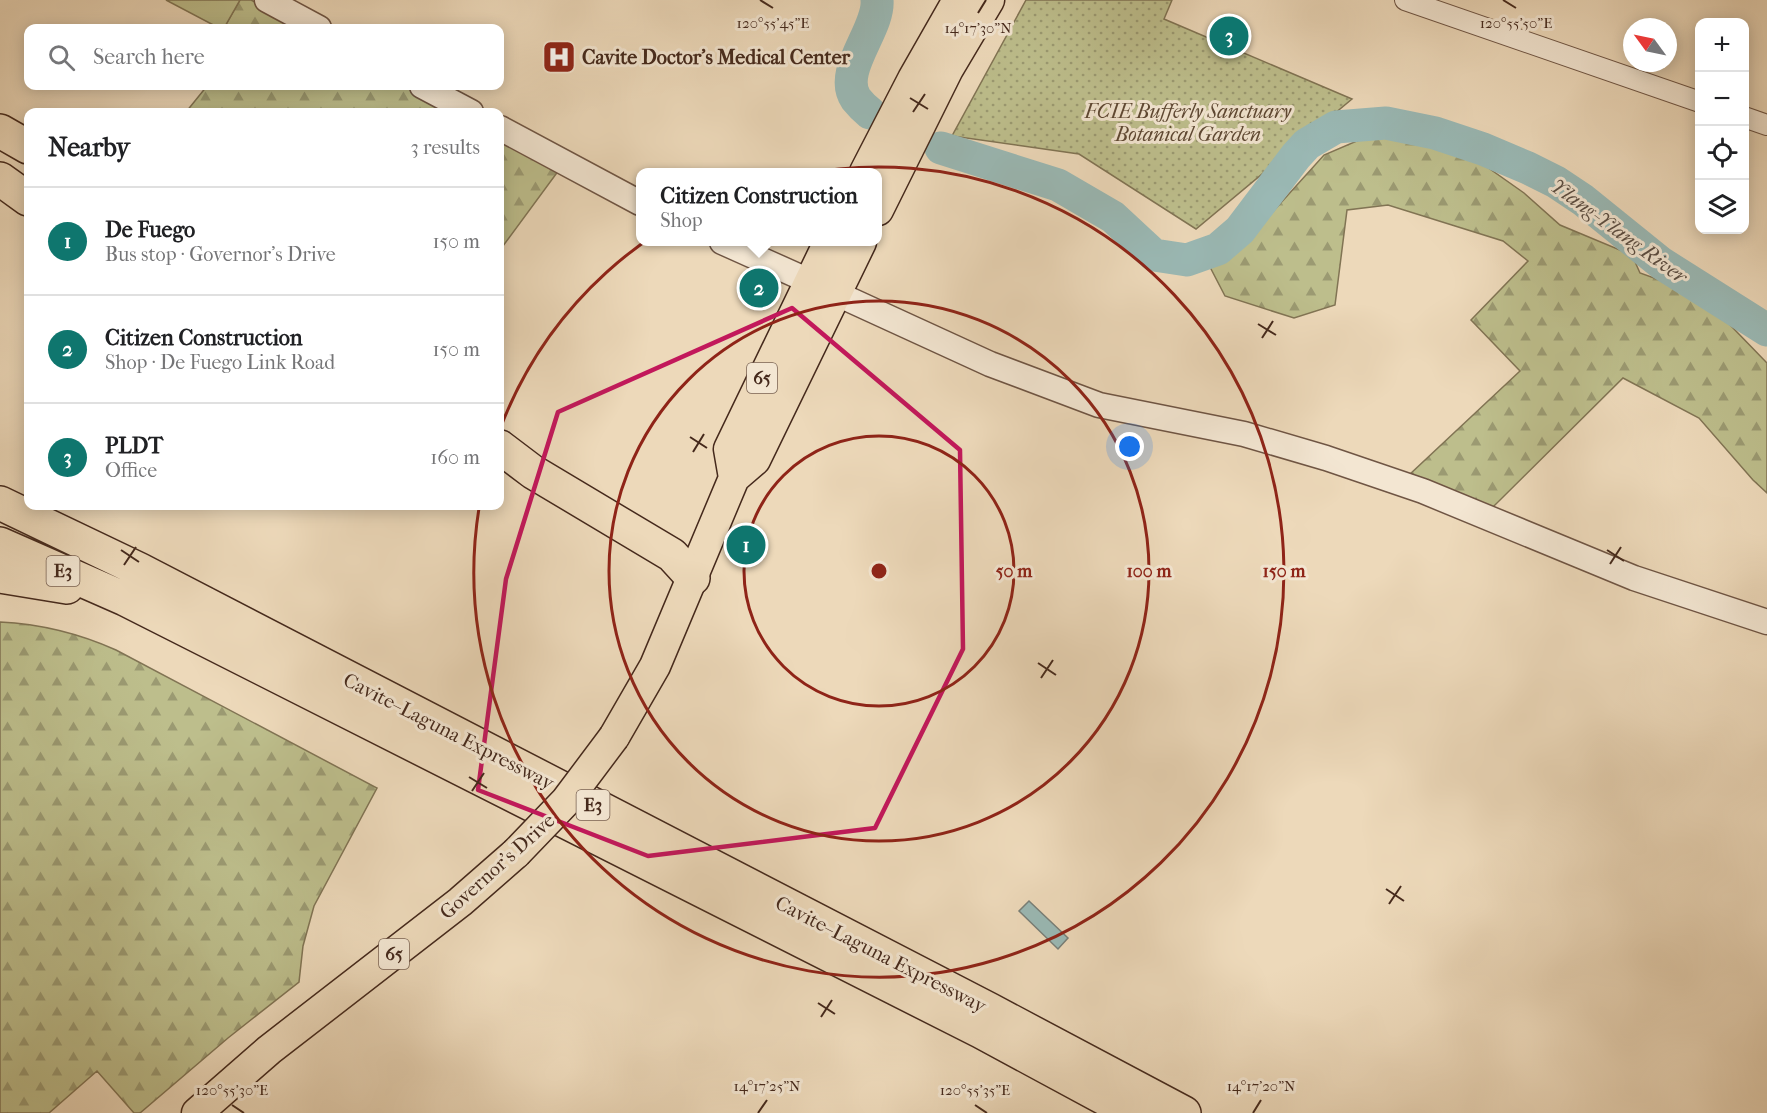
<!DOCTYPE html>
<html lang="en">
<head>
<meta charset="utf-8">
<style>
  :root { --surface:#fff; --page:#f2f2f2; --text:#202124; --muted:#757577; --line:#e0e0e0; --accent:#0f766e }
  body { margin:0; font-family:"IM FELL French Canon",serif; background:var(--page); color:var(--text) }
  .controls { position:absolute; right:18px; top:18px; display:grid; overflow:hidden; border-radius:12px; box-shadow:0 3px 15px #0003 }
  .controls button { width:54px; height:54px; display:grid; place-items:center; padding:0; border:0; border-bottom:2px solid var(--line); background:var(--surface); color:var(--text); font:30px sans-serif }
  .compass { position:absolute; left:1623px; top:18px; width:54px; height:54px; border-radius:50%; background:var(--surface); box-shadow:0 3px 15px #0003; rotate:303deg }
  .you { position:absolute; left:1130px; top:447px; width:21px; height:21px; margin:-15px; border:4px solid #fff; border-radius:50%; background:#1a73e8; box-shadow:0 0 0 9px #1a73e833 }
  .badge { display:grid; place-items:center; width:39px; height:39px; border-radius:50%; background:var(--accent); color:#fff; font-size:20px; font-weight:700 }
  .pin { position:absolute; translate:-50% -50%; border:3px solid #fff; box-shadow:0 2px 6px #0006 }
  .popup { position:absolute; left:636px; top:168px; width:246px; height:78px; box-sizing:border-box; display:grid; place-content:center; border-radius:12px; background:var(--surface); filter:drop-shadow(0 2px 4px #0005); font-size:20px; white-space:nowrap; color:var(--muted) }
  .popup b { font-size:22px; color:var(--text) }
  .popup::after { content:''; position:absolute; left:50%; top:100%; margin-left:-12px; border:12px solid transparent; border-top-color:var(--surface) }
  .list { margin:0; padding:0; list-style:none }
  h2 { display:flex; justify-content:space-between; align-items:center; height:78px; margin:0; padding:0 24px; font-size:26px }
  h2 small { font-size:20px; font-weight:400; color:var(--muted) }
  .list li { display:grid; grid-template-columns:39px 1fr auto; gap:18px; align-items:center; box-sizing:border-box; height:108px; padding:0 24px; border-top:2px solid var(--line) }
  .list b { display:block; font-size:22px; white-space:nowrap }
  .list p { margin:0; font-size:20px; white-space:nowrap; color:var(--muted) }
  .list em { font-size:20px; font-style:normal; color:var(--muted) }
  .icon { flex:none; width:33px; height:33px; fill:none; stroke:currentColor; stroke-width:2; stroke-linecap:round; stroke-linejoin:round }
  .map { position:relative; flex:none; width:1767px; height:1113px; overflow:hidden }
  .search { position:absolute; background:var(--surface); box-shadow:0 3px 15px #0003; left:24px; top:24px; width:480px; height:66px; display:flex; align-items:center; gap:15px; box-sizing:border-box; padding:0 21px; border-radius:12px; color:var(--muted); font-size:22px }
  .panel { position:absolute; background:var(--surface); box-shadow:0 3px 15px #0003; left:24px; top:108px; width:480px; height:402px; border-radius:12px }
  .map>svg:first-child { display:block }
  .forest { fill:url(#forest-firs); stroke:#817454; stroke-width:1.5 }
  .park { fill:#bdbe8c; stroke:#817454; stroke-width:1.5 }
  .garden { fill:url(#garden-dots); stroke:#817454; stroke-width:1.5 }
  .water { fill:#9ab9b5; stroke:#787f78; stroke-width:1.5 }
  .lines { fill:none; stroke-linecap:round; stroke-linejoin:round }
  .river { stroke:#9ab9b5; stroke-width:33 }
  .minor-casing { stroke:#6f5544; stroke-width:22 }
  .tertiary-casing { stroke:#6f5544; stroke-width:27 }
  .primary-casing { stroke:#45291c; stroke-width:33 }
  .motorway-casing { stroke:#45291c; stroke-width:36 }
  .minor { stroke:#f3e6d2; stroke-width:20 }
  .tertiary { stroke:#f3e6d2; stroke-width:24 }
  .primary { stroke:#edd9ba; stroke-width:30 }
  .motorway { stroke:#edd9ba; stroke-width:33 }
  .primary-bridge-casing { stroke:#45291c; stroke-width:33; stroke-linecap:butt }
  .primary-bridge { stroke:#edd9ba; stroke-width:30 }
  .marked { fill:none; stroke:#c2185b; stroke-width:4.5; stroke-linejoin:round }
  .ticks { fill:none; stroke:#45291c; stroke-width:2 }
  .ring { fill:none; stroke:#8f2418; stroke-width:3 }
  .labels { text-anchor:middle; stroke-width:6; stroke-linejoin:round; paint-order:stroke }
  .shield { fill:#f3e6d2; stroke:#796253; stroke-width:1.5 }
  .shield-label { font-size:18px; font-weight:bold; fill:#45291c }
  .poi-label { font-size:20px; font-weight:bold; fill:#45291c; stroke:#f3e6d2; text-anchor:start }
  .park-label { font-size:20px; font-style:italic; fill:#5d4732; stroke:#f3e6d2 }
  .street-label { font-size:20px; fill:#45291c; stroke:#f3e6d2 }
  .water-label { font-size:21px; font-style:italic; fill:#5a4d42; stroke:#f3e6d2 }
  .ticks-label { font-size:15px; text-anchor:middle; fill:#45291c; stroke:#f3e6d2; stroke-width:6; stroke-linejoin:round; paint-order:stroke }
  .centre { fill:#8f2418; stroke:#f3e6d2; stroke-width:3 }
  .ring-label { font-size:18px; text-anchor:middle; font-weight:bold; fill:#8f2418; stroke:#f3e6d2; stroke-width:6; stroke-linejoin:round; paint-order:stroke }
</style>
</head>
<body>
<div class="map">
<svg width="1767" height="1113" viewBox="0 0 1767 1113">
  <defs>
    <pattern id="forest-firs" width="22" height="20" patternUnits="userSpaceOnUse" patternTransform="scale(1.5)"><rect width="22" height="20" fill="#bdbe8c"/><path d="M5 1l3.5 6h-7zM16 11l3.5 6h-7z" fill="#9b9a72"/></pattern>
    <pattern id="garden-dots" width="8" height="8" patternUnits="userSpaceOnUse" patternTransform="scale(1.5)"><rect width="8" height="8" fill="#bdbe8c"/><path d="M2 2h.1M6 6h.1" fill="none" stroke="#9b9a72" stroke-width="1.8" stroke-linecap="round"/></pattern>
  </defs>
  <rect width="100%" height="100%" fill="#edd9ba"/>
  <filter id="stains"><feTurbulence type="fractalNoise" baseFrequency=".00333" numOctaves="4"/><feColorMatrix values="0 0 0 0 .2 0 0 0 0 .09 0 0 0 0 .02 0 0 0 .5 -.17"/></filter>
  <radialGradient id="worn" r=".72"><stop offset=".6" stop-color="#630" stop-opacity="0"/><stop offset="1" stop-color="#630" stop-opacity=".3"/></radialGradient>
  <!-- forest -->
  <path class="forest" d="M240,0H251L306,28H224Z
    M207,86H409L456,112H186Z
    M500,136L559,170L500,250Z
    M1366,137L1436,139L1460,148L1524,193L1560,225L1632,255L1640,273L1701,295L1767,363V493L1753,480L1699,418L1623,378L1493,507L1408,476L1520,371L1471,320L1528,261L1503,241L1388,205L1347,210L1335,305L1294,318L1225,296L1210,267L1250,237L1324,155Z
    M0,622C42,624 78,633 116,650L377,788L314,906L303,946L299,982L228,1038L140,1113H134L97,1071L49,1113H0Z"/>
  <!-- park -->
  <path class="park" d="M166,0H240L224,28H219Z"/>
  <!-- garden -->
  <path class="garden" d="M1026,0H1172L1164,19L1352,99L1196,229L1079,154L952,136Z"/>
  <!-- water -->
  <path class="water" d="M1029,901L1068,938L1058,949L1019,911Z"/>
  <g class="lines">
    <!-- river -->
    <path class="river" d="M870,113C865,109 860,104 856,99C837,71 880,29 877,0
      M941,148L1058,185L1113,217L1154,255L1187,260L1218,249L1240,230L1296,156L1307,144L1336,127L1386,123L1435,133L1483,149L1528,168L1556,182L1583,200L1661,263L1767,330"/>
    <defs>
      <path id="minor" d="M1405,0L1700,102
        M1744,117L1767,125"/>
      <path id="tertiary" d="M267,0L319,28
        M422,86L471,112
        M500,128L640,203
        M722,242L809,281
        M835,293L990,364L1099,405L1244,434L1326,458L1423,491L1634,578L1767,622"/>
      <path id="primary" d="M865,172L913,79L958,0
        M878,210L948,69L989,0
        M734,478L729,449L829,242
        M614,737L655,666L734,478L755,460L861,242
        M197,1113L269,1050L460,902L516,853"/>
      <path id="motorway" d="M0,131L28,147
        M0,179L28,199
        M500,447L533,472L672,555L693,578
        M0,503L140,570L990,1010L1184,1113
        M0,544L125,599L980,1031L1132,1113
        M0,576L67,587"/>
    </defs>
    <!-- minor casing -->
    <use href="#minor" class="minor-casing"/>
    <!-- tertiary casing -->
    <use href="#tertiary" class="tertiary-casing"/>
    <!-- primary casing -->
    <use href="#primary" class="primary-casing"/>
    <!-- motorway casing -->
    <use href="#motorway" class="motorway-casing"/>
    <!-- minor -->
    <use href="#minor" class="minor"/>
    <!-- tertiary -->
    <use href="#tertiary" class="tertiary"/>
    <!-- primary -->
    <use href="#primary" class="primary"/>
    <!-- motorway -->
    <use href="#motorway" class="motorway"/>
    <defs>
      <path id="primary-bridge" d="M516,853L566,801L614,737"/>
    </defs>
    <!-- primary-bridge casing -->
    <use href="#primary-bridge" class="primary-bridge-casing"/>
    <!-- primary-bridge -->
    <use href="#primary-bridge" class="primary-bridge"/>
  </g>
  <!-- marked area -->
  <path class="marked" d="M792,308L960,450L963,649L875,828L648,856L478,790L506,579L558,412Z"/>
  <!-- ticks -->
  <path class="ticks" d="M760,0L773,8M1503,0L1516,8M978,13L986,0M910,98L928,109M913,112L925,94M1258,324L1276,335M1262,338L1273,321M690,437L707,448M693,452L704,434M121,550L139,562M1607,550L1624,561M1610,564L1621,547M124,565L136,547M1038,663L1056,675M1041,678L1053,660M469,777L487,788M472,791L484,773M1386,889L1404,901M1389,904L1401,886M818,1003L835,1014M821,1017L832,1000M232,1105L244,1113M975,1105L987,1113M758,1113L767,1100M1253,1113L1261,1100"/>
  <!-- distance rings -->
  <g class="ring">
    <circle cx="879" cy="571" r="135"/>
    <circle cx="879" cy="571" r="270"/>
    <path d="M500 429A405 405 0 1 1 479 508"/>
  </g>
  <!-- icons -->
  <defs>
    <symbol id="hospital-square" viewBox="-11 -11 22 22"><rect x="-9" y="-9" width="18" height="18" rx="4" fill="#8f2418" stroke="#f3e6d2"/><path d="M-5-5h3v3.5h4V-5h3V5h-3V1.5h-4V5h-3Z" fill="#fff"/></symbol>
  </defs>
  <g fill-rule="evenodd">
    <use href="#hospital-square" x="540" y="38" width="38" height="38"/>
  </g>
  <g class="labels">
    <!-- shield labels -->
    <g class="shield">
      <rect x="747" y="363" width="30" height="30" rx="4.5"/>
      <rect x="46.5" y="556" width="33" height="30" rx="4.5"/>
      <rect x="576.5" y="790" width="33" height="30" rx="4.5"/>
      <rect x="379" y="939" width="30" height="30" rx="4.5"/>
    </g>
    <g class="shield-label">
      <text x="762" y="384">65</text>
      <text x="63" y="577">E3</text>
      <text x="593" y="811">E3</text>
      <text x="394" y="960">65</text>
    </g>
    <!-- poi labels -->
    <g class="poi-label">
      <text x="582" y="64">Cavite Doctor's Medical Center</text>
    </g>
    <!-- park labels -->
    <g class="park-label">
      <text x="1188" y="118">FCIE Bufferly Sanctuary<tspan x="1188" dy="23">Botanical Garden</tspan></text>
    </g>
    <!-- street labels -->
    <g class="street-label">
      <text transform="translate(449 731) rotate(27)" y="7">Cavite–Laguna Expressway</text>
      <text transform="translate(497 866) rotate(-42)" y="7">Governor's Drive</text>
      <text transform="translate(881 954) rotate(27)" y="7">Cavite–Laguna Expressway</text>
    </g>
    <!-- water labels -->
    <g class="water-label">
      <text transform="translate(1619 231) rotate(36)" y="7">Ylang-Ylang River</text>
    </g>
  </g>
  <g class="ticks-label">
    <text x="773" y="28">120°55'45"E</text>
    <text x="1516" y="28">120°55'50"E</text>
    <text x="978" y="33">14°17'30"N</text>
    <text x="767" y="1091">14°17'25"N</text>
    <text x="1261" y="1091">14°17'20"N</text>
    <text x="232" y="1095">120°55'30"E</text>
    <text x="975" y="1095">120°55'35"E</text>
  </g>
  <circle cx="879" cy="571" r="9" class="centre"/>
  <g class="ring-label">
    <text x="1014" y="577">50 m</text>
    <text x="1149" y="577">100 m</text>
    <text x="1284" y="577">150 m</text>
  </g>
  <rect width="100%" height="100%" filter="url(#stains)"/>
  <rect width="100%" height="100%" fill="url(#worn)"/>
</svg>
<div class="controls">
<button>+</button>
<button>−</button>
<button><svg class="icon" aria-label="locate" viewBox="0 0 24 24"><circle cx="12" cy="12" r="6"/><path d="M12 2v4M12 18v4M2 12h4M18 12h4"/></svg></button>
<button><svg class="icon" aria-label="layers" viewBox="0 0 24 24"><path d="M12 4l9 5-9 5-9-5zM3 14l9 5 9-5"/></svg></button>
</div>
<svg class="compass" viewBox="-18 -18 36 36"><path d="M0-13l5 13h-10z" fill="#e53935"/><path d="M0 13l5-13h-10z" fill="#757577"/></svg>
<div class="you"></div>
<div class="pin badge" style="left:746px;top:545px">1</div>
<div class="pin badge" style="left:759px;top:288px">2</div>
<div class="popup"><b>Citizen Construction</b>Shop</div>
<div class="pin badge" style="left:1229px;top:36px">3</div>
<div class="search"><svg class="icon" aria-label="search" viewBox="0 0 24 24"><circle cx="10" cy="10" r="6"/><path d="M15 15l6 6"/></svg>Search here</div>
<section class="panel">
<h2>Nearby<small>3 results</small></h2>
<ul class="list">
<li><span class="badge">1</span><div><b>De Fuego</b><p>Bus stop · Governor's Drive</p></div><em>150 m</em></li>
<li><span class="badge">2</span><div><b>Citizen Construction</b><p>Shop · De Fuego Link Road</p></div><em>150 m</em></li>
<li><span class="badge">3</span><div><b>PLDT</b><p>Office</p></div><em>160 m</em></li>
</ul>
</section>
</div>
</body>
</html>
